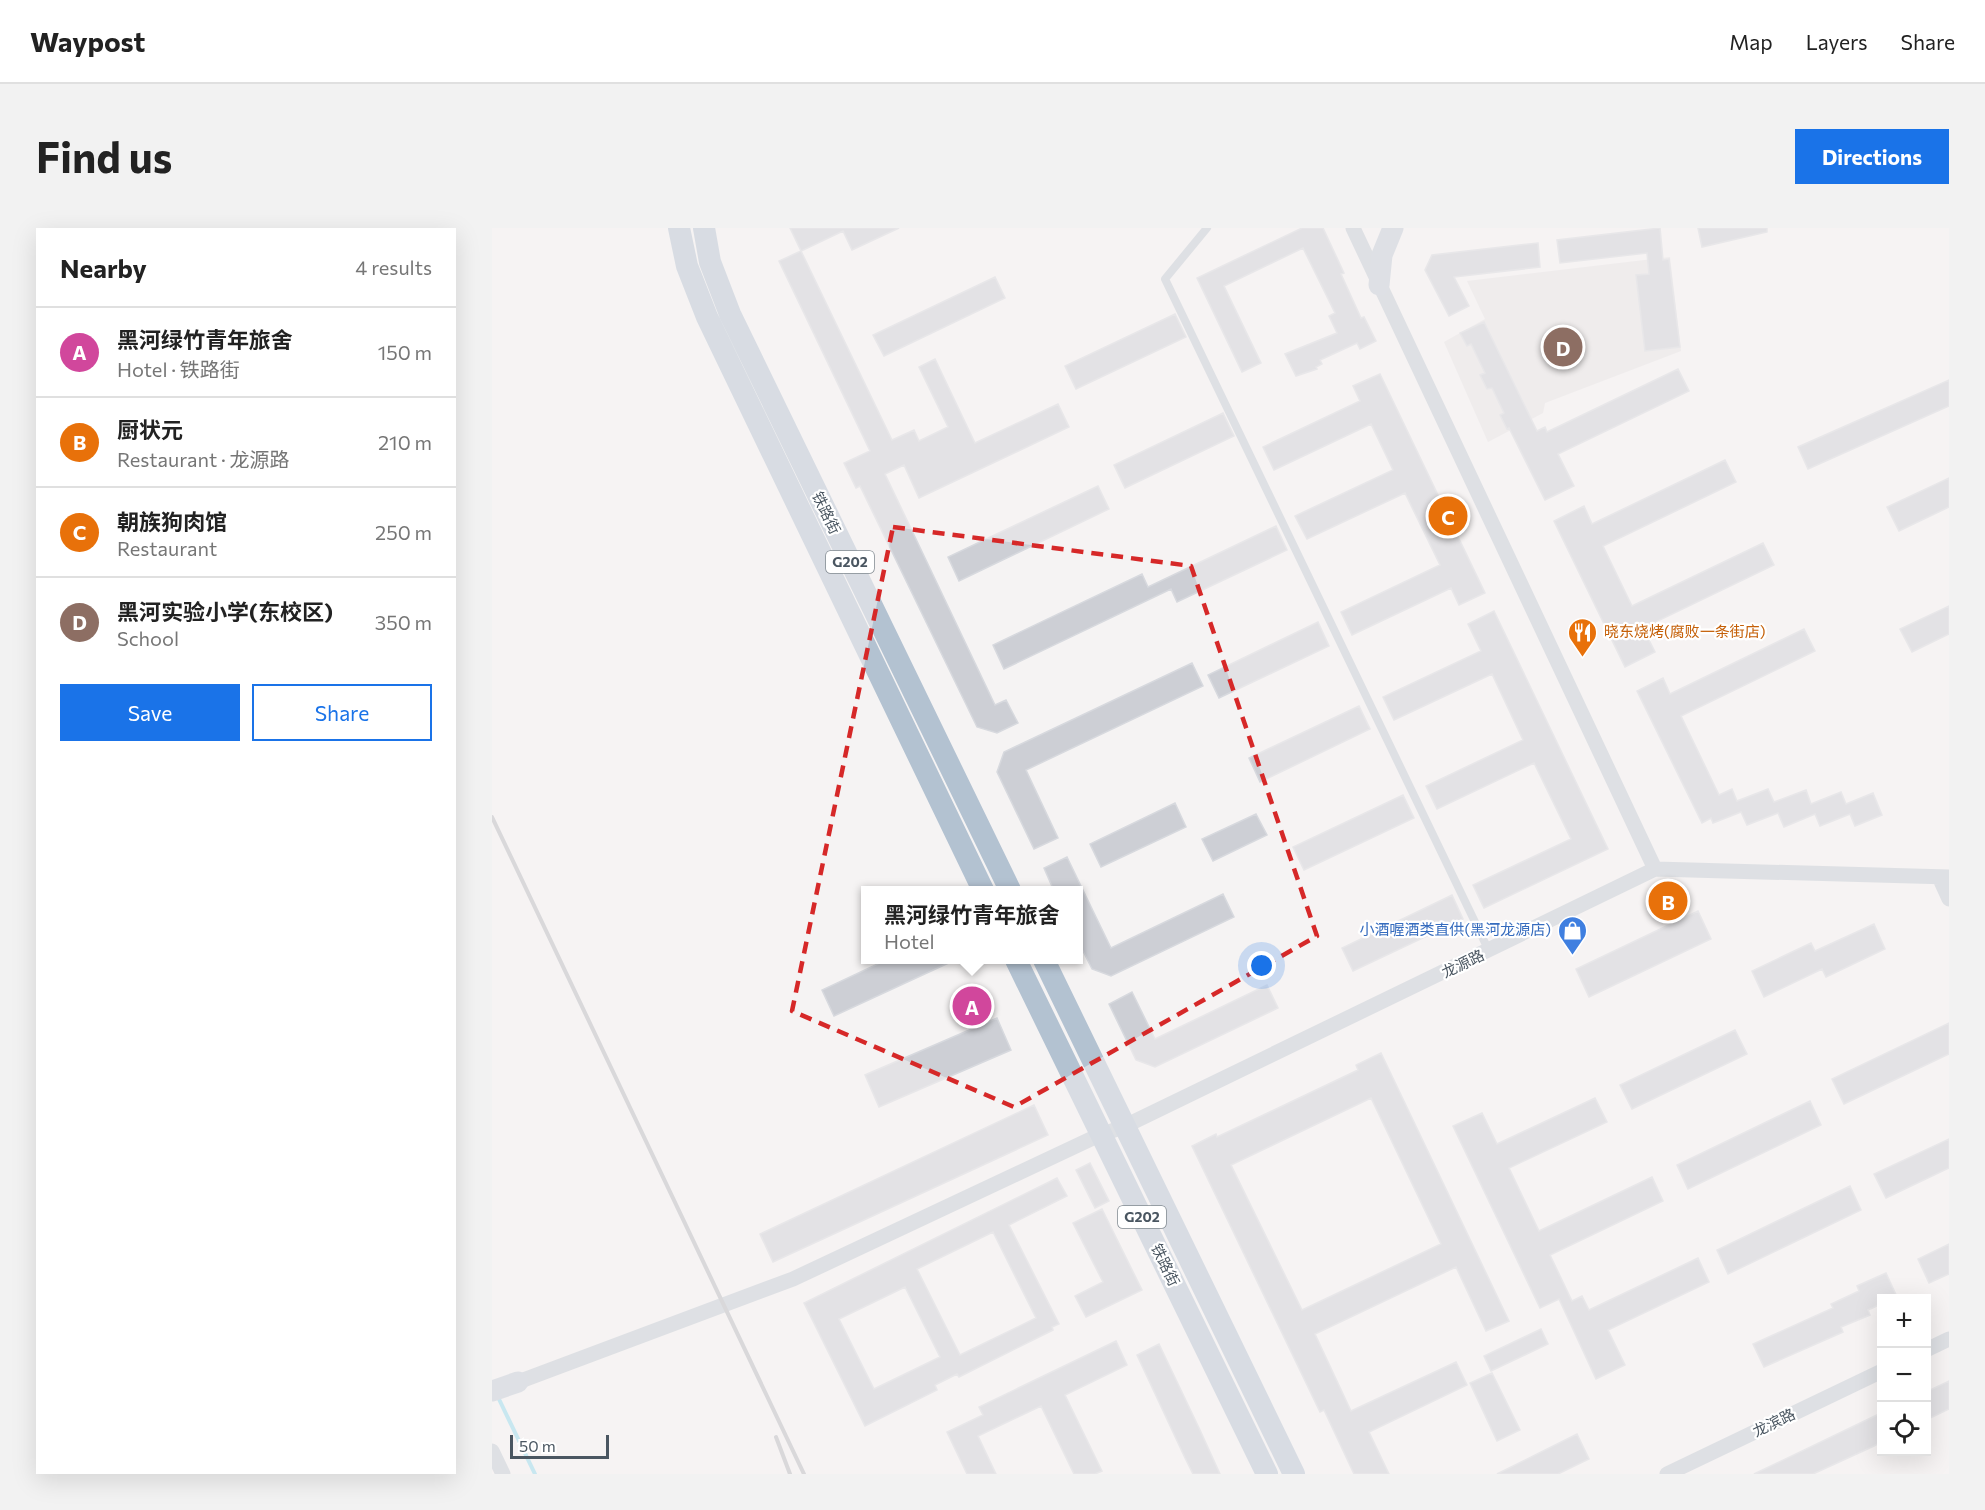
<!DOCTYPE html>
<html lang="en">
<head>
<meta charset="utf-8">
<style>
  :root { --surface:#fff; --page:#f2f2f2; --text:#222; --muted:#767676; --line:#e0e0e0; --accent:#1a73e8 }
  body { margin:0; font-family:Commissioner,"Noto Sans SC",sans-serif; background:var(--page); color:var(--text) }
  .controls { position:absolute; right:18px; bottom:18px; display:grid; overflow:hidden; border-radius:0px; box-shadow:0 6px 24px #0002 }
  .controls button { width:54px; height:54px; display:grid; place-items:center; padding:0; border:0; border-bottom:2px solid var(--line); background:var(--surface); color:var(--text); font:30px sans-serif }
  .scale { position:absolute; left:18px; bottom:15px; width:99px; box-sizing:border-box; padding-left:6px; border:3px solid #4a5661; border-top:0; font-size:16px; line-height:21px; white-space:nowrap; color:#4a5661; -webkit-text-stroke:4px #fff; paint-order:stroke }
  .you { position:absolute; left:770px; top:738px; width:21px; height:21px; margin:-15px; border:4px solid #fff; border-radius:50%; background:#1a73e8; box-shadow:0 0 0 9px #1a73e833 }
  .badge { display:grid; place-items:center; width:39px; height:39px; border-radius:50%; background:var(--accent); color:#fff; font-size:20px; font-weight:700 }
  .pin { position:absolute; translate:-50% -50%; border:3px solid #fff; box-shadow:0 2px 6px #0006 }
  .popup { position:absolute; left:369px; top:658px; width:222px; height:78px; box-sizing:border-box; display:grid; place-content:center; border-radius:0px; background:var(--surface); filter:drop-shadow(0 2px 4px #0005); font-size:20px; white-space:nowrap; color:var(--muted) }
  .popup b { font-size:22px; color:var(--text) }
  .popup::after { content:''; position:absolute; left:50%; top:100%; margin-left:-12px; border:12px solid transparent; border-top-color:var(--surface) }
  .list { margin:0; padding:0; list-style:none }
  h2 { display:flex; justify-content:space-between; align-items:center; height:78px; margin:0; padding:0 24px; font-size:26px }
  h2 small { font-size:20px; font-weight:400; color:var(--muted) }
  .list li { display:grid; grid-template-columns:39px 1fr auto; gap:18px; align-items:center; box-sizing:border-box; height:90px; padding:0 24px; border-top:2px solid var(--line) }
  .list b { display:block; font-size:22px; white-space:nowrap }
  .list p { margin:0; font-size:20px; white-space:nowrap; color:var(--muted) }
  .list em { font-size:20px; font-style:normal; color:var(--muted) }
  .actions { display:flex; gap:12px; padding:18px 24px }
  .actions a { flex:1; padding:14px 0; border:2px solid var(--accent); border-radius:0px; text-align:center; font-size:21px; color:var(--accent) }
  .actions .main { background:var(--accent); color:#fff }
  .icon { flex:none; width:33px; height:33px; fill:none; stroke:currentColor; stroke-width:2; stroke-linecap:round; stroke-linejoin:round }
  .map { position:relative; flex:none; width:1457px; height:1246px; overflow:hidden; border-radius:0px }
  header { display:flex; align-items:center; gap:36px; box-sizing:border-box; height:84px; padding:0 30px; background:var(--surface); border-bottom:2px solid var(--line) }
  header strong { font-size:28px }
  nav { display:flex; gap:33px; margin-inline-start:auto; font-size:21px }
  .intro { display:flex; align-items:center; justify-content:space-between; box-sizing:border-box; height:144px; padding:0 36px }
  h1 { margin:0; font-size:42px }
  .button { padding:15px 27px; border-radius:0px; background:var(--accent); color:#fff; font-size:21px; font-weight:700 }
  main { display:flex; gap:36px; padding:0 36px }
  aside { flex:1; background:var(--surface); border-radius:0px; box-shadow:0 6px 24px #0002 }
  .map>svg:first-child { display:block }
  .education { fill:#e6e4e5 }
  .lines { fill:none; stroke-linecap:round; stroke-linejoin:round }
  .stream { stroke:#90daee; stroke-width:4 }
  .building { fill:#cdcfd5; stroke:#d7d9de; stroke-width:1.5; fill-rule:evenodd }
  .lane { stroke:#c1cad2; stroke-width:8 }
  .street { stroke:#c1cad2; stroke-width:15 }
  .secondary { stroke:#c1cbd6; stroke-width:21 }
  .primary { stroke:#b3c2d1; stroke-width:22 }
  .rail { stroke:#b5b8bd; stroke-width:4 }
  .marked { fill:none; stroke:#d62828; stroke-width:4.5; stroke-dasharray:12 8; stroke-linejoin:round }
  .labels { text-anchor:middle; stroke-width:4.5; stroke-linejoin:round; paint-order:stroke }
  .shield { fill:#fff; stroke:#808990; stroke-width:1.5 }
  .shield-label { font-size:14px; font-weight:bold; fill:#4a5661 }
  .street-label { font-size:15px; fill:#4a5661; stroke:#fff }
  .food-label { font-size:15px; fill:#c56008; stroke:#fff; text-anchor:start }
  .shop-label { font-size:15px; fill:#366cbe; stroke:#fff; text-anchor:end }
</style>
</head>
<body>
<header>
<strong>Waypost</strong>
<nav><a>Map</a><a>Layers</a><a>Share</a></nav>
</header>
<div class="intro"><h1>Find us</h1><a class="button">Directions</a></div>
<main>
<aside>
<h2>Nearby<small>4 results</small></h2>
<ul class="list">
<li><span class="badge" style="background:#d1479c">A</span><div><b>黑河绿竹青年旅舍</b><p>Hotel · 铁路街</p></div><em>150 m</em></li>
<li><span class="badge" style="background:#e8710a">B</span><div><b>厨状元</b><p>Restaurant · 龙源路</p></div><em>210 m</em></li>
<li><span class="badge" style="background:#e8710a">C</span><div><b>朝族狗肉馆</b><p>Restaurant</p></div><em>250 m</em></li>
<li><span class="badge" style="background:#8d6e63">D</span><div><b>黑河实验小学(东校区)</b><p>School</p></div><em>350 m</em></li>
</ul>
<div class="actions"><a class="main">Save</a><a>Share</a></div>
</aside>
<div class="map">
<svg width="1457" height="1246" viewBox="0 0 1457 1246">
  <rect width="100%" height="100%" fill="#f5f3f3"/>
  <!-- education -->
  <path class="education" d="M1178,29L1189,123L1053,175L1051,185L996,214L952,114L993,91L975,53Z"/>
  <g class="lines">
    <!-- stream -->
    <path class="stream" d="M5,1167L43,1246"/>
  </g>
  <!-- building -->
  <path class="building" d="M298,0H407L360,22L351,3L309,23L400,212L422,202L427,213L456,199L427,139L443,131L483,215L566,176L577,199L427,270L412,237L393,246L503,477L514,472L526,495L505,505L485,499L368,258L364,260L352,235L378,223L287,33L309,23Z
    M810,0H831L852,45L849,46L869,90L872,89L884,113L868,121L865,115L828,132L830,136L824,139L825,141L804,148L793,126L845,105L837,88L843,85L811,20L732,58L769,135L750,144L705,50Z
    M1168,0L1171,32L1177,31L1188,119L1153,123L1144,47L1157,46L1155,25L1068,35L1065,12Z
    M1206,0H1275V4L1210,19Z
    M1046,15L1048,39L962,49L977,78L957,88L933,42L940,27Z
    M503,49L513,70L392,128L381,107Z
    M683,86L694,109L584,161L573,138Z
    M992,94L1045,203L1053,199L1055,204L1186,141L1197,163L1066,226L1082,258L1053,272L1017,200L1015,201L1008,187L1012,185L1000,160L995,161L988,147L993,145L979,116L975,118L968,105Z
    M888,146L993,365L967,377L959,360L860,407L849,384L948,337L913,265L815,311L803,288L901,242L879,196L782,242L771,219L868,173L861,158Z
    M1457,152V178L1316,241L1306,219Z
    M731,185L742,208L633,260L622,237Z
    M1233,232L1244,254L1111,318L1140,378L1271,315L1282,337L1151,400L1163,424L1133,439L1062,293L1092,278L1100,296Z
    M1457,250V279L1407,303L1395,279Z
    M606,258L617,281L467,353L456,329Z
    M784,298L795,322L685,374L679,361L512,441L501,417L650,346L656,359Z
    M1457,378V406L1420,424L1408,401Z
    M1002,383L1116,621L992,680L981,657L1079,611L1042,535L945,581L934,558L1031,512L1000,446L902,492L891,469L989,423L976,396Z
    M826,394L837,418L727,470L716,447Z
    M1312,401L1323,423L1189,488L1227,567L1240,561L1245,573L1276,561L1282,574L1314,562L1319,576L1349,564L1354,576L1381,565L1390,587L1363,598L1358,586L1328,598L1323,586L1292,599L1286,585L1255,597L1249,584L1221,595L1219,590L1210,595L1145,463L1171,450L1178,466Z
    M700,435L711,458L534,542L566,610L542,621L505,544L512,524Z
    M867,478L878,501L768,554L757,530Z
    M911,567L922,590L812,642L801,619Z
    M683,575L694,599L609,639L598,616Z
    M764,586L775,607L721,633L710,611Z
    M575,629L619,720L731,666L742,689L619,748L600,741L586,713V663H562L552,640Z
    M960,667L971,691L861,743L850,720Z
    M1206,683L1219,711L1097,769L1084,741Z
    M1382,696L1393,721L1334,749L1330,741L1272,769L1260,743L1319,715L1323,723Z
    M394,732H463L342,788L330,762Z
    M775,757L786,780L663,839L644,832L617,776L640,764L663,811Z
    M505,790L519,822L387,879L373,847Z
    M1457,795V826L1352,876L1340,851Z
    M1243,802L1255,826L1140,881L1128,857Z
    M889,825L1017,1093L994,1103L964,1039L823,1106L859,1183L964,1134L975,1157L877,1204L897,1246H862L832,1182L828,1184L700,918L724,906L725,909L866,842L864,837ZM879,870L949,1016L810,1082L739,937Z
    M1103,870L1115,894L1017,940L1047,1003L1160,949L1171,973L1058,1027L1080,1073L1090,1068L1097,1082L1206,1030L1217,1054L1116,1102L1133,1137L1104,1151L1067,1071L1048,1080L961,898L990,885L1005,916Z
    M1318,873L1329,897L1196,961L1185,937Z
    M542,877L556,907L281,1034L268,1006Z
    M1457,911V940L1394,970L1382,946Z
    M598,935L617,973L603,980L584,942Z
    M565,950L575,968L517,997L567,1096L560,1099L561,1102L467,1149L465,1146L443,1157L445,1162L373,1198L312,1075ZM501,1004L544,1090L468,1127L425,1041ZM413,1059L448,1129L382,1161L347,1091Z
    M1358,958L1369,982L1236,1046L1225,1022Z
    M610,981L650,1062L594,1089L583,1068L611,1054L581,995Z
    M1457,1016V1046L1437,1055L1426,1031Z
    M1394,1045L1406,1071H1389V1076L1376,1082L1378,1087L1349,1099L1351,1104L1272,1139L1261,1116L1341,1080L1339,1076L1367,1063L1365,1058Z
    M1049,1101L1056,1116L999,1143L992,1128Z
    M624,1113L635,1137L573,1167L610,1243L603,1246H582L549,1178L486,1208L504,1246H475L455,1204L491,1187L487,1179Z
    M667,1116L708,1202L728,1246H701L693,1230L645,1127Z
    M1000,1145L1028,1202L1005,1213L978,1155Z
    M1457,1153V1181L1434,1192V1164Z
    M1389,1185V1214L1382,1218L1321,1246H1262Z
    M1085,1206L1097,1231L1066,1246H1005Z"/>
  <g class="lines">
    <!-- lane -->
    <path class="lane" d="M715,0L673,51L997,723"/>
    <!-- street -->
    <path class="street" d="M861,0L1163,641
      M1447,649L1457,671
      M1434,1122L1457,1111
      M26,1154L301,1051L601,910L633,898L1163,641L1457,649
      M0,1223L11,1246
      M1175,1246L1390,1143"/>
    <!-- secondary -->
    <path class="secondary" d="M887,57L890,27L901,0
      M0,1163L26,1154"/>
    <!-- primary -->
    <path class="primary" d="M187,0L195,38L215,89L491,662
      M212,0L218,34L238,86L518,662
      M524,732L775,1246
      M552,732L802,1246"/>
    <!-- rail -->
    <path class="rail" d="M0,589L312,1246
      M284,1209L298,1246"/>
  </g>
  <!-- marked area -->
  <path d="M0 0H1457V1246H0ZM401,299L699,338L825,708L522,879L300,783Z" fill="#f5f3f3" fill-opacity=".55" fill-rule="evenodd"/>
  <path class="marked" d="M401,299L699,338L825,708L522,879L300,783Z"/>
  <!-- icons -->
  <defs>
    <symbol id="restaurant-pin" viewBox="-11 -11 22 30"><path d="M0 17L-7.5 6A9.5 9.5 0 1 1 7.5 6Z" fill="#e8710a" stroke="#fff"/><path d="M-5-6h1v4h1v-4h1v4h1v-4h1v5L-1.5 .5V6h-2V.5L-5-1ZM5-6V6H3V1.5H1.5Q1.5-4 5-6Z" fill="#fff"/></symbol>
    <symbol id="shop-pin" viewBox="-11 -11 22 30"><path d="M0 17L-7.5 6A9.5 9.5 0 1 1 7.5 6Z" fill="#3f7fe0" stroke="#fff"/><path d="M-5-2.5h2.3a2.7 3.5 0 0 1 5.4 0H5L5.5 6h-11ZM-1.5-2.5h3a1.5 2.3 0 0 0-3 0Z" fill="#fff"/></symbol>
  </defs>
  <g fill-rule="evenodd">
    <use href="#restaurant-pin" x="1074" y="388" width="33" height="45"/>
    <use href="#shop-pin" x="1064" y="686" width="33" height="45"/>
  </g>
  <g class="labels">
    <!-- shield labels -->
    <g class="shield">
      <rect x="334" y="323" width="48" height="22" rx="4.5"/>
      <rect x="626" y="978" width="48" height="22" rx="4.5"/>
    </g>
    <g class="shield-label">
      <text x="358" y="339">G202</text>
      <text x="650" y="994">G202</text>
    </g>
    <!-- street labels -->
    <g class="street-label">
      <text transform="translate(334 285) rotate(64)" y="5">铁路街</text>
      <text transform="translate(971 736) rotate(-26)" y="5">龙源路</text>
      <text transform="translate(673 1037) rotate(64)" y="5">铁路街</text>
      <text transform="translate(1282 1195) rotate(-26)" y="5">龙滨路</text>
    </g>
    <!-- food labels -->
    <g class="food-label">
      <text x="1112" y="409">晓东烧烤(腐败一条街店)</text>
    </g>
    <!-- shop labels -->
    <g class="shop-label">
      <text x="1059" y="707">小酒喔酒类直供(黑河龙源店)</text>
    </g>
  </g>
</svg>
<div class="controls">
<button>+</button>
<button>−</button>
<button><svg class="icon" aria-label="locate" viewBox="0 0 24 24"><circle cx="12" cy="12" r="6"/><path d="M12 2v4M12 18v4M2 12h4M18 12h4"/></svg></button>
</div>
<div class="scale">50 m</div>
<div class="you"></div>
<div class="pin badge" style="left:480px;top:778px;background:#d1479c">A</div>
<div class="popup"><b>黑河绿竹青年旅舍</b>Hotel</div>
<div class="pin badge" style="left:1176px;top:673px;background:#e8710a">B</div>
<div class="pin badge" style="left:956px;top:288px;background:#e8710a">C</div>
<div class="pin badge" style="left:1071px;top:119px;background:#8d6e63">D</div>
</div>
</main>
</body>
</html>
